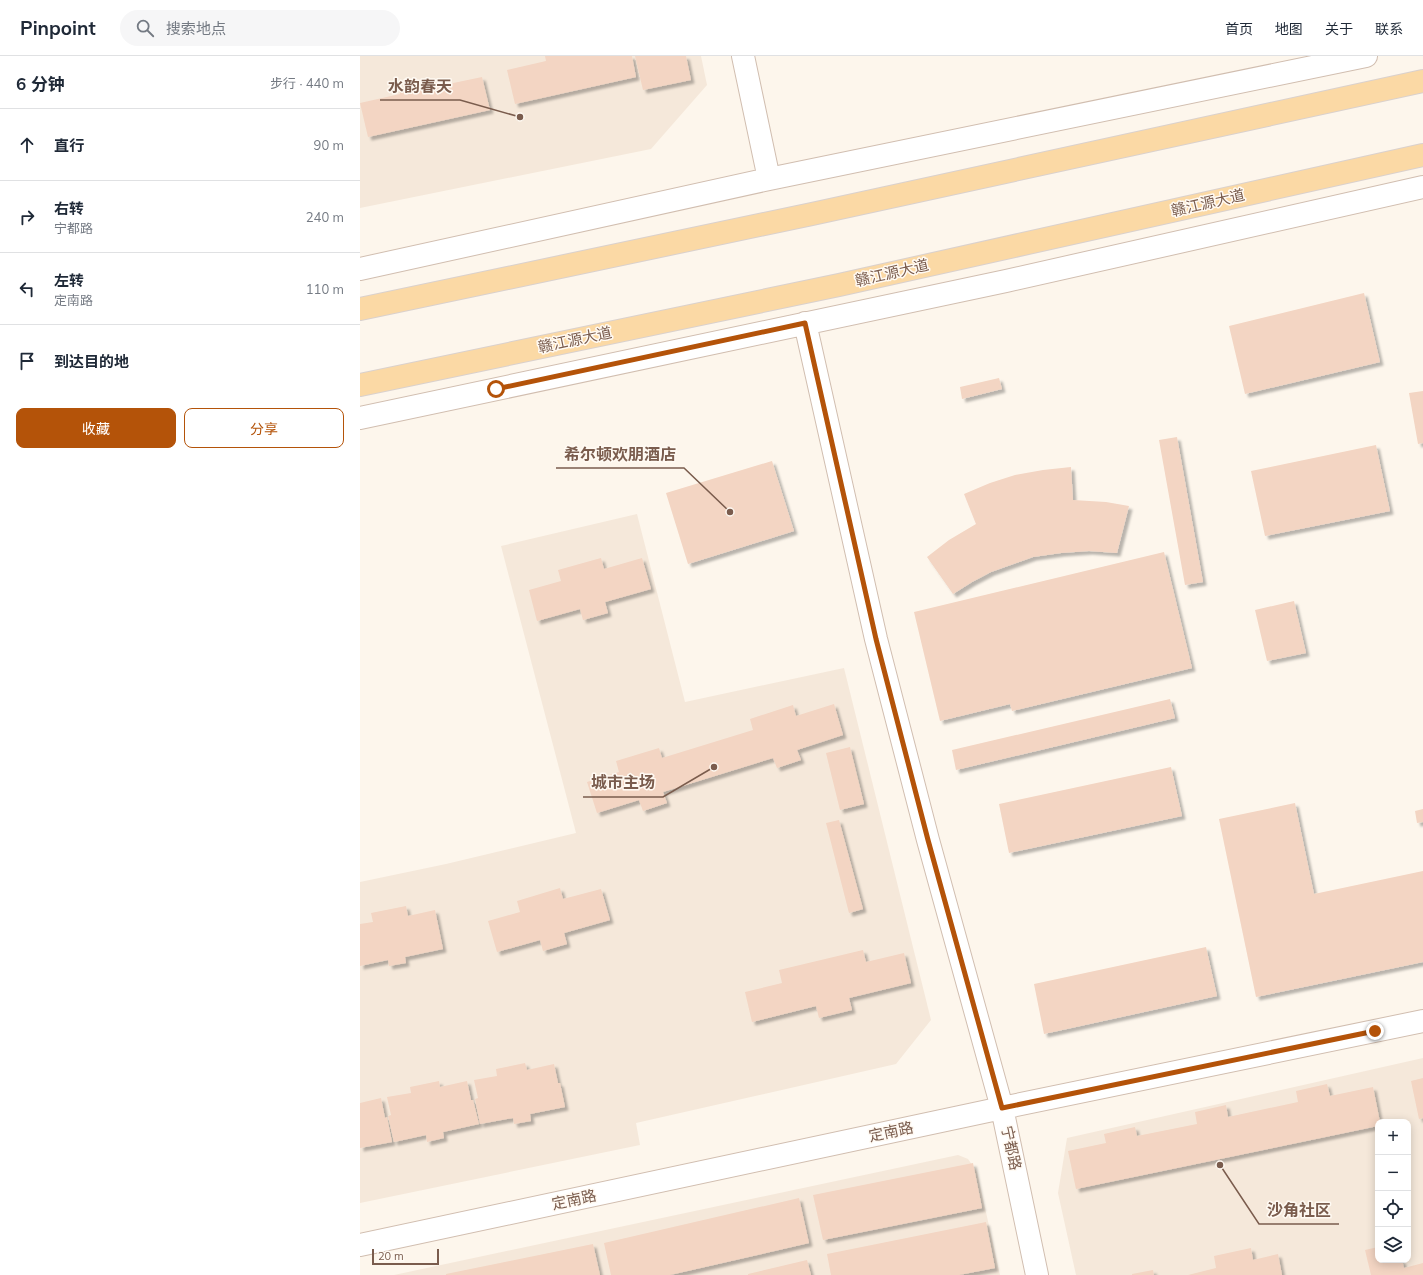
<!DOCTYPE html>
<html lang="zh">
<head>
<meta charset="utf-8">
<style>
  :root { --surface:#fff; --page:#f6f6f7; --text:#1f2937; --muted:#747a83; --line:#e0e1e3; --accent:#b45309 }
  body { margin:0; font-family:Mulish,"Noto Sans SC",sans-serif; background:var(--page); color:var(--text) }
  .controls { position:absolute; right:12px; bottom:12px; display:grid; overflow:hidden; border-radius:8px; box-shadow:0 2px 10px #0003 }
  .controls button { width:36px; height:36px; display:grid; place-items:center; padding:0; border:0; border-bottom:1px solid var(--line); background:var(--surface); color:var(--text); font:20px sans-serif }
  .scale { position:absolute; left:12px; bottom:10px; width:67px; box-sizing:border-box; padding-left:4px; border:2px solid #7a5c4d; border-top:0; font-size:11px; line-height:14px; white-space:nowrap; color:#7a5c4d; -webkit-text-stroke:3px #fffaf3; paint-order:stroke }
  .stop { position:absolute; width:12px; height:12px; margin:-9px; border:3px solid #b45309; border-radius:50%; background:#fff }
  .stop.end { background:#b45309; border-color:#fff; box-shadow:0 1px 4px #0008 }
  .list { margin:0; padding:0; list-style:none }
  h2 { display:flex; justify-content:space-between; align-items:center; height:52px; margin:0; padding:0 16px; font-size:17px }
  h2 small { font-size:13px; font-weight:400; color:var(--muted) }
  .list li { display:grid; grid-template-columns:26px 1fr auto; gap:12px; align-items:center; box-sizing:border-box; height:72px; padding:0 16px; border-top:1px solid var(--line) }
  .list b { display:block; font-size:15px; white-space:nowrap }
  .list p { margin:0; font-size:13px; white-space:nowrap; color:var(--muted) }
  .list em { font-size:13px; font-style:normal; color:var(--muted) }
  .actions { display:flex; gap:8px; padding:12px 16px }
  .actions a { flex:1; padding:9px 0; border:1px solid var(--accent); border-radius:8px; text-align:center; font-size:14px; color:var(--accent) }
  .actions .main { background:var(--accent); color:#fff }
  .icon { flex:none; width:22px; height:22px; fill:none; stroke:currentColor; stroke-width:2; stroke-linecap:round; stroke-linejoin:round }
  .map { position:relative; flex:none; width:1063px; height:1219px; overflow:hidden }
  header { display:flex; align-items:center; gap:24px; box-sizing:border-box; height:56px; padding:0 20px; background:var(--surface); border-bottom:1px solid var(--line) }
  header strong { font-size:19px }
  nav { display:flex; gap:22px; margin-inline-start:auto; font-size:14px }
  .search { width:280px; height:36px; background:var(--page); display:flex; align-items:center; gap:10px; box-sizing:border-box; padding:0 14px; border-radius:22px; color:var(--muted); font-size:15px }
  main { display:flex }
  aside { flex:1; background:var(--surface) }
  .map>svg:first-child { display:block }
  .residential { fill:#f5e8da; fill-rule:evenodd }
  .building { fill:#f3d5c3; filter:url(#shadow) }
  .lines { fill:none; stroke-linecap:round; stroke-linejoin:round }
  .minor-casing { stroke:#d1beb0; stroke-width:24 }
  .major-casing { stroke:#dad1cd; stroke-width:24 }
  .minor { stroke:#fff; stroke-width:22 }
  .major { stroke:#fbd9a5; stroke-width:22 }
  .route { stroke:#b45309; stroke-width:5 }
  .labels { text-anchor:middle; stroke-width:3; stroke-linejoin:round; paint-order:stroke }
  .street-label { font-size:15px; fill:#7a5c4d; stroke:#fffaf3 }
  .leader { fill:none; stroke:#7a5c4d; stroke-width:1.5 }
  .callout-dot { fill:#7a5c4d; stroke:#fffaf3; stroke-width:1.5 }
  .callout-label { font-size:16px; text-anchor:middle; font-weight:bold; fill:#7a5c4d; stroke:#fffaf3; stroke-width:3; stroke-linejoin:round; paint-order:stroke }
</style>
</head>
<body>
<header>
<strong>Pinpoint</strong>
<div class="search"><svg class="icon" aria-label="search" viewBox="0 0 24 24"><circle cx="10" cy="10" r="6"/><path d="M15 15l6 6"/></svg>搜索地点</div>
<nav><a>首页</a><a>地图</a><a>关于</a><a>联系</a></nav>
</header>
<main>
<aside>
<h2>6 分钟<small>步行 · 440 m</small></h2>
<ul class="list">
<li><svg class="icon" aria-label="ahead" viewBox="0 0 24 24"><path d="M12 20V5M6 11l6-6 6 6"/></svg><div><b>直行</b></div><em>90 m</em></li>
<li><svg class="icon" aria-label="right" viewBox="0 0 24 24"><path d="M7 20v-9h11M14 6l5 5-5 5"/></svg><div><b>右转</b><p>宁都路</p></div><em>240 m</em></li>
<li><svg class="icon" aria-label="left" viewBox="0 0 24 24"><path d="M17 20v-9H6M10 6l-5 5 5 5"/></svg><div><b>左转</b><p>定南路</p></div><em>110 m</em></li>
<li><svg class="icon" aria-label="arrive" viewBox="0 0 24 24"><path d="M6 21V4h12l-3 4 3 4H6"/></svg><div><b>到达目的地</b></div></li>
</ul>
<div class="actions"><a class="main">收藏</a><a>分享</a></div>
</aside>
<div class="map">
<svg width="1063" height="1219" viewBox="0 0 1063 1219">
  <defs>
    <filter id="shadow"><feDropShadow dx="3.5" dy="3.5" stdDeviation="1" flood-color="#0004"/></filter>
  </defs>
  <rect width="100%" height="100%" fill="#fdf6ec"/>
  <!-- residential -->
  <path class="residential" d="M0,0H341L347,29L291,93L0,152Z
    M277,458L325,646L484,612L571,964L536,1008L276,1067L280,1089L0,1147V826L86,808L216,777L141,490Z
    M1063,1002V1219H716L698,1137L707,1082ZM1018,1066H1048V1204H1018Z
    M598,1099L608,1103L617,1116L640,1219H34Z"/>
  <!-- building -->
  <path class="building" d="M185,0H272L276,21L155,48L147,14L186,5Z
    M275,0H326L331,24L283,34Z
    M122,21L130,54L8,81L0,47L40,38L39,33L78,25L79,30Z
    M1004,237L1020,306L885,338L869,270Z
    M639,322L642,333L602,343L600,331Z
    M1063,335V387L1058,388L1049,337Z
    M817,381L843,526L825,529L799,384Z
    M1016,389L1030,455L905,480L891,415Z
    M412,405L434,475L328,508L306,437Z
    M711,411L713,444L746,446L769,450L757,497L729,495L701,497L673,501L631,516L612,526L593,538L567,501L589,484L616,468L604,438L630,427L655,419L683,414Z
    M804,496L832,612L652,655L650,648L580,665L554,556Z
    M241,502L244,513L282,502L291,533L245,546L248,557L223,564L220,553L177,565L169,534L201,525L198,514Z
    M934,545L946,597L907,605L895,554Z
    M810,643L815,662L596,714L592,694Z
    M474,648L483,679L437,694L441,704L417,712L413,702L303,736L307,747L283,755L279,744L237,757L227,726L259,716L256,705L299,692L302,702L393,674L390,663L433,649L436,660Z
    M490,691L504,748L480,754L466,697Z
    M811,711L822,760L649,797L639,748Z
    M935,747L954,838L1063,815V906L896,941L859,763Z
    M1063,753V766L1057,767L1055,755Z
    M479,764L503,853L489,857L466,767Z
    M200,832L203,843L241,833L250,864L204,877L207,888L183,895L180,884L137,896L128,865L160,856L157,845Z
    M46,850L48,860L75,854L83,893L45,901L46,907L29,910L28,904L0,910V868L13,866L11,857Z
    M846,891L857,940L684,978L674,928Z
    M503,894L506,906L544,897L551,927L489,942L492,954L459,962L456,950L392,966L385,936L422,927L419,914Z
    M165,1007L167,1014L194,1008L198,1027H200L205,1051L170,1058L171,1065L154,1068L153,1062L120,1068L115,1043L118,1042L114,1024L137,1020L136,1013Z
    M1063,1022V1062L1059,1063L1051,1025Z
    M79,1025L80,1031L107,1025L111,1044H113L119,1068L83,1076L84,1082L67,1086L66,1079L34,1086L28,1060L31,1059L27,1041L51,1037L50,1031Z
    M967,1028L970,1040L1013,1031L1020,1066H1018V1070L716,1133L708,1095L746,1087L744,1078L775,1071L777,1080L837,1068L835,1056L866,1049L868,1061L938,1046L936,1035Z
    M21,1042L25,1062L27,1061L32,1086L0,1092V1047Z
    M613,1107L622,1152L463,1184L453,1139Z
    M439,1142L449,1187L310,1219H251L244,1187Z
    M626,1166L635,1212L599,1219H471L467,1198Z
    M233,1188L240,1219H86V1218Z
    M1018,1191V1204H1042L1044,1212L1063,1207V1219H1011L1005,1194Z
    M891,1192L893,1204L918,1198L922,1219H828L856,1212L854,1200Z
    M447,1204L451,1219H388V1218Z
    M793,1214L794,1219H772V1218Z"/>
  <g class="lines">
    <defs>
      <path id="minor" d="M383,0L409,123
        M0,213L409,123L1006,0
        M445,267L516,583L568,784L642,1052L677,1219
        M0,362L646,225L1063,131
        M0,1189L642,1052L1063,965"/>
      <path id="major" d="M0,253L452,158L1063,25
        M0,329L479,229L1063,99"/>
    </defs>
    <!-- minor casing -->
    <use href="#minor" class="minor-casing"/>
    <!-- major casing -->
    <use href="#major" class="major-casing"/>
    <!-- minor -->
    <use href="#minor" class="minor"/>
    <!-- major -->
    <use href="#major" class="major"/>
  </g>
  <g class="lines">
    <!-- route -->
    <path class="route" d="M136,333L445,267L516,583L568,784L642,1052L1015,975"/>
  </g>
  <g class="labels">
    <!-- street labels -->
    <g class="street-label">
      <text transform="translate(848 147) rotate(-13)" y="5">赣江源大道</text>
      <text transform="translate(532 217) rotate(-13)" y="5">赣江源大道</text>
      <text transform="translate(215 284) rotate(-12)" y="5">赣江源大道</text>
      <text transform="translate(531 1076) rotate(-12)" y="5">定南路</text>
      <text transform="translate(651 1092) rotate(78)" y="5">宁都路</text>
      <text transform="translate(214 1144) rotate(-12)" y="5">定南路</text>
    </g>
  </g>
  <!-- callouts -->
  <path class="leader" d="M160 61L100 44H20M370 456L324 412H196M354 711L303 741H223M860 1109L899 1168H979"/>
  <g class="callout-dot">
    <circle cx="160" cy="61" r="4"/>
    <circle cx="370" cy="456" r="4"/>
    <circle cx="354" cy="711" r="4"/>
    <circle cx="860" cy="1109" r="4"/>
  </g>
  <g class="callout-label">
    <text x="60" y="36">水韵春天</text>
    <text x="260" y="404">希尔顿欢朋酒店</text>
    <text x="263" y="732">城市主场</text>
    <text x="939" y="1160">沙角社区</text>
  </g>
</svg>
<div class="controls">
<button>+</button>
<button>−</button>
<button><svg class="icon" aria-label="locate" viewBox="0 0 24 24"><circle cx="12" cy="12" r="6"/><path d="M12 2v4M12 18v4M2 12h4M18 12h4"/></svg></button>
<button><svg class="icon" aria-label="layers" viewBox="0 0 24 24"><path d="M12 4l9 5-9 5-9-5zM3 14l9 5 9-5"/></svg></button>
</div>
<div class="scale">20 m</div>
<div class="stop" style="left:136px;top:333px"></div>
<div class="stop end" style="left:1015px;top:975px"></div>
</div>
</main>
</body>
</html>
